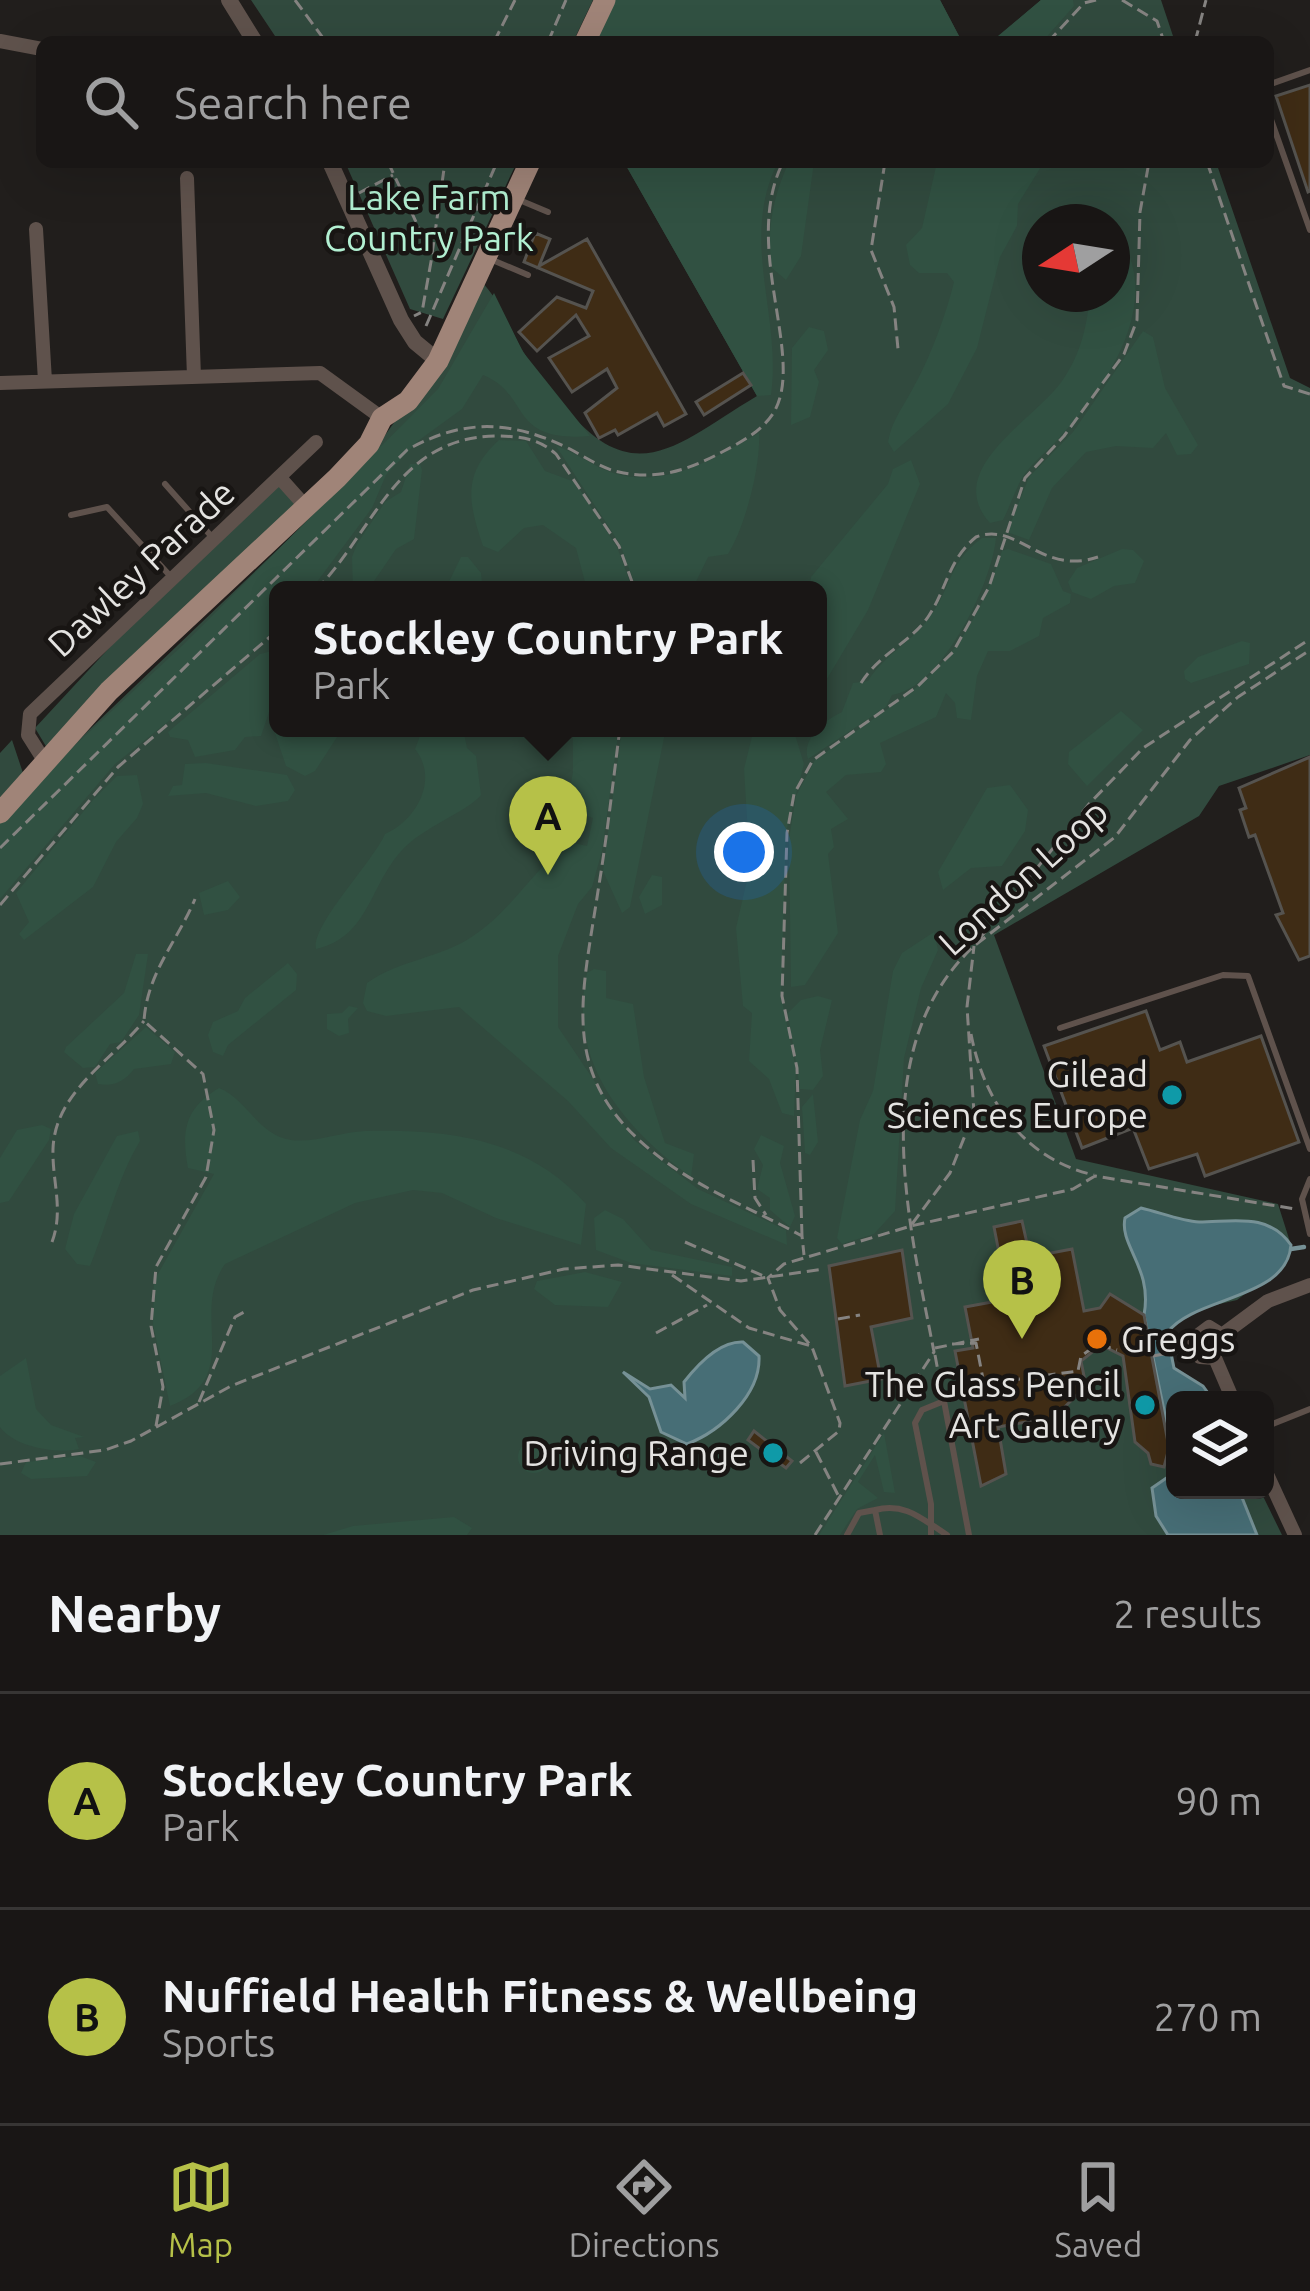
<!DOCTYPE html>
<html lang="en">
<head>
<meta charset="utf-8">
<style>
  :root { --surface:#191615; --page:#262322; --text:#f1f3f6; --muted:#9f9fa0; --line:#373534; --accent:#b6c148 }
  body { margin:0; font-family:Ubuntu,sans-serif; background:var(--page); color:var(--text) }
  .controls { position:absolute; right:36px; bottom:36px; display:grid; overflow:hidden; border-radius:18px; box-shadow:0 12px 48px #0002 }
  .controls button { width:108px; height:108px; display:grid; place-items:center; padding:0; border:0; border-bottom:3px solid var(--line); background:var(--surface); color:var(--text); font:60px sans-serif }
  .compass { position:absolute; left:1022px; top:204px; width:108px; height:108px; border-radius:50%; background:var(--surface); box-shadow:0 12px 48px #0002; rotate:258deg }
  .you { position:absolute; left:744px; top:852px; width:42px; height:42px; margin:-30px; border:9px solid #fff; border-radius:50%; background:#1a73e8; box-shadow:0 0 0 18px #1a73e833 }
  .badge { display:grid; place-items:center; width:78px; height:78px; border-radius:50%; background:var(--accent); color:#111; font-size:39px; font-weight:700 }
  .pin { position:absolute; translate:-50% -99px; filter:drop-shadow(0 3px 6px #0008) }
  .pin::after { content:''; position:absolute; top:63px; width:42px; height:36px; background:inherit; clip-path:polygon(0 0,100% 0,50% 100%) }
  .popup { position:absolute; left:269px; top:581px; width:558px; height:156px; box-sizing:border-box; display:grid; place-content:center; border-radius:18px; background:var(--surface); filter:drop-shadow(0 3px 9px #0005); font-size:39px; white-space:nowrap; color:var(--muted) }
  .popup b { font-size:45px; color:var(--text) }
  .popup::after { content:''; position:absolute; left:50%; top:100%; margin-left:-24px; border:24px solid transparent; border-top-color:var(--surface) }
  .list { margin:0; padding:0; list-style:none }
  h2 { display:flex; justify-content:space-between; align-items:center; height:156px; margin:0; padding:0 48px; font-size:51px }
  h2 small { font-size:39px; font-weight:400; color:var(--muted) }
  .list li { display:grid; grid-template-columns:78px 1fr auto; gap:36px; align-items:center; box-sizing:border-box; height:216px; padding:0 48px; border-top:3px solid var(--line) }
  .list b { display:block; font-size:45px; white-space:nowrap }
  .list p { margin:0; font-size:39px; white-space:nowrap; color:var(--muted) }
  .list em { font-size:39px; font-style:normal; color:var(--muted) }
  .icon { flex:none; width:66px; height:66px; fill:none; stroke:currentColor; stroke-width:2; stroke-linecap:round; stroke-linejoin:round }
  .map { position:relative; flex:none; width:1310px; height:1535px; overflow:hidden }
  .search { position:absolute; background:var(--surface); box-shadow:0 12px 48px #0002; left:36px; right:36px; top:36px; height:132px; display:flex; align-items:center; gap:30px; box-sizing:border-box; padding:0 42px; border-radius:18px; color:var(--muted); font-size:45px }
  .sheet { height:588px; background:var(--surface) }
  nav { display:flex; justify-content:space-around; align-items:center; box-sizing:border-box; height:168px; border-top:3px solid var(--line); background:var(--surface); font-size:33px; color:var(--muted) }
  nav a { display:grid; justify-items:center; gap:6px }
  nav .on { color:var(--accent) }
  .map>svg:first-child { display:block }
  .green { fill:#314a3e; fill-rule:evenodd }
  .forest { fill:#315142 }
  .water { fill:#476e76; stroke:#769196; stroke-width:3 }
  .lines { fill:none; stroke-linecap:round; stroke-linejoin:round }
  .stream { stroke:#769196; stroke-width:4.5 }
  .building { fill:#3f2c15; stroke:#55534f; stroke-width:3 }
  .path { stroke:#858381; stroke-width:3; stroke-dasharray:12 6; stroke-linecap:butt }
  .service { stroke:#5f524c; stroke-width:6 }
  .minor { stroke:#5f524c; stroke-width:14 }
  .tertiary { stroke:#5f524c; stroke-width:16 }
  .primary { stroke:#a08478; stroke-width:21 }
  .culture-dot { fill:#0f9aa8; stroke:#181513; stroke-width:4.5 }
  .food-dot { fill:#e8710a; stroke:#181513; stroke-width:4.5 }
  .labels { text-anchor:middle; stroke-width:9; stroke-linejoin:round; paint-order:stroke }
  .park-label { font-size:36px; fill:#b2f0d2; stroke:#181513 }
  .street-label { font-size:36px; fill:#e4e3e1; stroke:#181513 }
  .poi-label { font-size:36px; fill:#e4e3e1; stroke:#181513; text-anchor:end }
</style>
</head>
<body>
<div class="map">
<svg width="1310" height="1535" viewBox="0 0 1310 1535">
  <rect width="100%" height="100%" fill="#211e1c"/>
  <!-- green -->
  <path class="green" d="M251,0H593L573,42H279Z
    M662,0H940L959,36L993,41L1041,0H1161L1175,42H636Z
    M345,162H517L443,319L410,309Z
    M624,162H1216L1290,378L1310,388V755L1219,786L1199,816L994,935L1076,1159L1278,1204L1291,1245L1284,1264L1237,1300L1189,1311L1167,1334L1174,1368L1203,1386L1213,1400H1175V1490H1260L1282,1535H0V815L358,473L438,361L478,278C499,298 507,323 521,348C533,369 551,389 566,408C636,493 681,441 757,396ZM1040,222H1112V294H1040ZM278,590H818V728H278Z
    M281,479L306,507L47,748L35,728L173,579Z
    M12,740L24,776L0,804V753Z"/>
  <!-- forest -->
  <path class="forest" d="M614,0H940L959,36L992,41L1041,0H1073L1074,6L1042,42H592Z
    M624,162H778C739,240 782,315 771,395L757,396Z
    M789,162H814L801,256L786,280L772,268C766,231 773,196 789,162Z
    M937,162H1044L1018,204L1017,226L1000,257L977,348L948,404L894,452L888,442C892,420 902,409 912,390C929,361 946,315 954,282L947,273H919L910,265L906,245L922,228Z
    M1115,238L1122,240C1161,306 1107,386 1060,437C1048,451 1032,462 1022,478C1015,491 1010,506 1003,520L990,523C941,469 1036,419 1062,381C1081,354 1087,326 1090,294H1112Z
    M494,293L523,352L590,436C507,443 532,395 483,375L462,409L418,441L386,475L372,508L311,590H278V625L244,661L115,764L0,899V815L185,643L438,389Z
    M809,327L824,331L828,350L814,370L819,382L810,417L791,425L792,348Z
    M1143,331L1153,337L1165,388L1198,445L1191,454L1177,455L1166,433L1153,448L1116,446L1086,452L1052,488L1029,540L1007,532L1029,477L1073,432Z
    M759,433C761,466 745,527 728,554L708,557L692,590H637L620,544L556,446C576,452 595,468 616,474C670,488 715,457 759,433Z
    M499,440L526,441L545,471L575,482L617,547L633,590H587L576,548L543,525L524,528L498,552L483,546C468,502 462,474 499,440Z
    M911,460L920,484L868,610L818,694V590H809L811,577L888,484L893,469Z
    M410,464H420L422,470L414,539L396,549L368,590H353L352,557L357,544L385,502L401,492Z
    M982,538H996C992,583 942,688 892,695L886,707L808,759C801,739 825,720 842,712L853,683L868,681C885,654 911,643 929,618C953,586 947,564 982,538Z
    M1008,549L1051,564L1063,591L1071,594L1070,603L1043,618L1039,636L1010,651H988L977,676L971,720L957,718L955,703L946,693L936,717L880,743L886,764L881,772L846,775L826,792L848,819L831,829L834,847L828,854L838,933L805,985L791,987L789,839L796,796L815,760C914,688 961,675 1002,551Z
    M1122,549L1133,550L1144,561L1135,583L1114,586L1091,599L1072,592L1068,582L1077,568Z
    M461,557H468L481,573L483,590H445Z
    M1242,641L1250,643L1249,664L1191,683L1185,679L1184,671L1198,657Z
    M272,651L278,654L276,691L261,736L245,737L235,750L195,757L188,740L170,737L168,732L260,654Z
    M278,708V728H343L315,771L305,776L286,766L275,733Z
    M1121,711L1143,730L1087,786L1068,764L1069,752Z
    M423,728H463L467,748L476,756L481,795C468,811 426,826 404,848C369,884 370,937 316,949C311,925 373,862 385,834C417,820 439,779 415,749Z
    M573,728H619L602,851L592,887L578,904L558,956V1027L634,1140L698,1189L786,1230L787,1245L691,1204L611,1148L568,1101L459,1007L386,1016L367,1011L363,1003L367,983C399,960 441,958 473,936C510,912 535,868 569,842L587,846L593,818L576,812L574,823L564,819L573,772Z
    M622,728H666L630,907L622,913L603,871Z
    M754,728H793L804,764L786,832L781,996L796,1069L794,1116L782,1113L769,1079L749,1061L752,1013L743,1006L736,928L750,867L744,769Z
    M206,763L287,775L295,790L288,801L256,806L206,793L168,796L173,786L182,785L185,764Z
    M137,775L143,804L137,818L116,842L93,887L24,940L19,934L29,922L16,893L93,800L117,776Z
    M1010,785L1028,810L1025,831L1002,866L971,868L943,890L938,872L987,788Z
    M652,875L662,877V905L645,914L639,897Z
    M228,881L240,897L228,910L204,915L199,893Z
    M934,932L938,950L921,988L904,1058L895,1211L874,1234L842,1244L837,1238L860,1120L873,1091L893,971L902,953Z
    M136,954H148L139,1015L121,1042L110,1044L95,1067L83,1068L64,1052L66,1047L124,993Z
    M288,963L297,974L296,990L228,1045L223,1056L213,1052L208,1035L213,1022L238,1011L245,998Z
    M594,969L606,971V998L633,1004L644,1077L665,1143L694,1154L691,1177C623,1127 567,1061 587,973Z
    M818,996L832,1000L820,1050L823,1076L813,1090L800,1089L788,1013L801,1000Z
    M349,1006L358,1008L348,1019L349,1033L339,1036L327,1029V1014L342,1013Z
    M146,1027L175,1052L171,1064L134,1069C125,1081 114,1087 98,1084L95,1073Z
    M219,1088C247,1099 258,1135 291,1140C315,1143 341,1132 365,1131C448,1129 527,1138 586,1204L581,1245L496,1218L442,1193L413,1190L355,1203L225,1264C189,1315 245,1377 170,1406L153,1324L154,1281L214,1174L188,1168C181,1131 185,1108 219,1088Z
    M813,1094L818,1142L810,1155L805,1153L802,1107Z
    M42,1125L51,1129L49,1140L9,1201L0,1203V1158L17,1130Z
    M138,1131L140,1141C117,1179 108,1223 90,1266L77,1264L65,1249L74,1214L117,1136Z
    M761,1135L784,1146L780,1163L795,1216L790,1227L770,1210V1198L757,1189L763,1165L754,1149Z
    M605,1210L623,1219L651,1250L732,1267V1276L631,1263L596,1250L594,1218Z
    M585,1272L622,1282L608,1307L555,1305L534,1289L537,1281Z
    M26,1358L36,1409L51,1425L84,1437L75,1438L79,1449C56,1454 14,1447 0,1427V1376Z
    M884,1433L895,1493L884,1492L875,1455L858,1482L878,1498L857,1509L840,1535H819Z
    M518 1457a16 16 0 1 1 32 0a16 16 0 1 1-32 0Z
    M80,1456L96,1462L87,1476L31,1479L21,1473L26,1462Z
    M454,1517L472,1528L467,1535H323L353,1526Z"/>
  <!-- water -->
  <path class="water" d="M1141,1208C1159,1212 1181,1221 1199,1222C1233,1222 1268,1212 1291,1245C1287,1300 1194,1296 1167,1333L1174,1368L1203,1386L1213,1400H1175V1462L1144,1315C1153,1268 1119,1246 1125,1218Z
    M743,1342L759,1356C761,1394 721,1431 687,1444L661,1432L649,1397L623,1372L650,1389L671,1385L685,1398L684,1382C698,1364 720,1341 743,1342Z
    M1175,1472V1490H1239L1257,1535H1168L1156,1516L1152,1488Z"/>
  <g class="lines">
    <!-- stream -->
    <path class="stream" d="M1291,1249L1304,1247"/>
  </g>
  <!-- building -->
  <path class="building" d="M1310,85V191L1308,192L1276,96Z
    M535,233L550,239L539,266L587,239L686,414L664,426L657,413L618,435L615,430L599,438L585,413L617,388L607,369L572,392L549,358L589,336L576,315L537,351L519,332L557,297L586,308L593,291L524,262Z
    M743,373L751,385L704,415L696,402Z
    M1310,757V956L1299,960L1276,915L1283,913L1255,835L1249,837L1240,810L1246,808L1239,788Z
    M1146,1011L1160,1050L1180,1042L1187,1062L1261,1036L1299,1142L1205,1176L1197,1154L1149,1169L1133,1128L1082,1148L1044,1046Z
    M1022,1221L1030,1257L1072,1249L1084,1311L1100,1308L1110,1294L1144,1315L1169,1448L1164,1467L1151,1464L1148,1453L1135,1442L1123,1356L1101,1345L1081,1361L1086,1386L1035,1436L1032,1421L998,1427L1006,1474L981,1486L955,1351L973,1348L965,1307L1008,1299L994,1227Z
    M902,1250L912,1318L871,1327L881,1379L845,1386L829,1266Z
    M754,1431L792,1461L786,1468L748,1440Z"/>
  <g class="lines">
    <!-- path -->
    <path class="path" d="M295,0L326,42
      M1122,0L1157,21L1164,42
      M494,42L515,0
      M548,42L566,0
      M1048,42L1084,3L1096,0
      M1195,42L1206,0
      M388,162L432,256L422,312L414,316
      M885,162L871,250L894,307L898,349
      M1207,162L1284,386L1310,394
      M359,193L393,175
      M432,254L445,162
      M426,326L497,162
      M316,590C375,530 396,438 495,436C518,436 538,438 556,454L619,546L635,590
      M861,683C881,652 910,643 928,617C947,589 948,560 976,537C1018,521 1041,576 1098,557
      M620,728C613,782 607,837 598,891C581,1004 556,1082 666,1162C707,1192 757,1211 802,1236L804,1255
      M0,848L407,450C464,418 511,420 570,449C585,457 603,469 619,472C658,481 691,469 724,451C743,441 762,431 774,412C806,357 741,247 783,162
      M0,905L118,767L278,630
      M980,938L1089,804L1143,748L1310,639
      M971,1034C984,1102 1024,1159 1094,1175
      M753,1160L755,1198L766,1215
      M912,1224L950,1173L974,1113L967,1007L974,946
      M802,1236L797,1068L782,996L787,833L794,794L813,760L918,686L953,652L989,587L1025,478L1064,436L1124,354L1137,320L1140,212L1149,162
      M52,1242C64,1210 52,1181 53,1149C55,1092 111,1061 144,1021
      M685,1242L766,1277
      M672,1275L749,1328L811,1346
      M838,1319L860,1315
      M656,1333L707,1305
      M952,1344L976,1343L984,1384L1078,1371L1081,1356L1098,1344L1117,1350
      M935,1348L979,1339
      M935,1355L942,1393
      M1153,1356L1169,1353
      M199,1402L235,1317L246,1311
      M156,1426L163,1387L151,1326L156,1267L206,1177L214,1130L203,1074L144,1021C147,973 177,942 195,899
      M816,1452L838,1495
      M800,1463L839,1431L840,1423L812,1347L780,1310L768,1278L784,1264L911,1226L1073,1189L1095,1176L1295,1209
      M0,1464L105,1450L131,1441L231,1386L473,1290L564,1269L618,1265L741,1281L824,1269
      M815,1535L934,1352C909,1222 864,1049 974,946L1115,837L1190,740L1238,697L1310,650"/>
    <!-- service -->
    <path class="service" d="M1268,85L1310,70
      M1268,111L1310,230
      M517,199L548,212
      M490,259L528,275
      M165,484L212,537
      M71,515L107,507L173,579
      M1060,1028L1223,975L1248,976L1310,1149
      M1310,1179L1302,1199L1310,1234
      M1176,1352L1193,1344
      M1265,1427L1310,1409
      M847,1535L859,1513L875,1510
      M880,1535L875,1510C905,1502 922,1519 947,1535
      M931,1535V1504L915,1423L922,1410L944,1401L969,1535"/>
    <!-- minor -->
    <path class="minor" d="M0,41L42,49
      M187,178L194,377
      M36,229L45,381
      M0,383L320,373L382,418
      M281,479L306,507
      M45,762L28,735L30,714L316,442
      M1222,1335L1268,1301L1310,1285
      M1215,1358L1200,1357L1193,1339L1209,1327L1222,1335
      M1215,1358L1233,1400
      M1265,1470L1295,1535"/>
    <!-- tertiary -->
    <path class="tertiary" d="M229,0L255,42
      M330,162L401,320L415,342L438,361"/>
    <!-- primary -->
    <path class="primary" d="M585,42L605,0
      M0,813L109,691L337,478L369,444L382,418L408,401L438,361L530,162"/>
  </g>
  <!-- markers -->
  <g class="culture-dot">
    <circle cx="1172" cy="1095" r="12"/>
    <circle cx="1145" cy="1405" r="12"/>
    <circle cx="773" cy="1453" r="12"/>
  </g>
  <circle class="food-dot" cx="1097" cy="1339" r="12"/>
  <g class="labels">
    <!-- park labels -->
    <g class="park-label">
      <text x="429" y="210">Lake Farm<tspan x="429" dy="41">Country Park</tspan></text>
    </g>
    <!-- street labels -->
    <g class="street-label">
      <text transform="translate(141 568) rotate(-43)" y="13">Dawley Parade</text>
      <text transform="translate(1023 877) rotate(-42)" y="13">London Loop</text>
    </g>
    <!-- poi labels -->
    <g class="poi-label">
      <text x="1148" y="1087">Gilead<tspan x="1148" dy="41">Sciences Europe</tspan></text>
      <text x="1121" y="1352" text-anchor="start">Greggs</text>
      <text x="1121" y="1397">The Glass Pencil<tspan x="1121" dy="41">Art Gallery</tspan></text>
      <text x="749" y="1466">Driving Range</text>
    </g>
  </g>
</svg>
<div class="controls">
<button><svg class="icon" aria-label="layers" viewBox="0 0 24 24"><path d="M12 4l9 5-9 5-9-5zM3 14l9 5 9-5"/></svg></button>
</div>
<svg class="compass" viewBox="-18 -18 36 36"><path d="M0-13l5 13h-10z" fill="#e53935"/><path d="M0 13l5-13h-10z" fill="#9f9fa0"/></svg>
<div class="you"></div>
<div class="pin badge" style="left:548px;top:875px">A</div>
<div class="popup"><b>Stockley Country Park</b>Park</div>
<div class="pin badge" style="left:1022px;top:1339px">B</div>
<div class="search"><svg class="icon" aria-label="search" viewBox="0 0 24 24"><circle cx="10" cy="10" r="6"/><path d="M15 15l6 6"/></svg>Search here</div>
</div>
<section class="sheet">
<h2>Nearby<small>2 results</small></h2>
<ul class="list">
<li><span class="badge">A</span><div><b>Stockley Country Park</b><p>Park</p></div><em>90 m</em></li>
<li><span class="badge">B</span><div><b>Nuffield Health Fitness &amp; Wellbeing</b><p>Sports</p></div><em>270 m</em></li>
</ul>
</section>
<nav>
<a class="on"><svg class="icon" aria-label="map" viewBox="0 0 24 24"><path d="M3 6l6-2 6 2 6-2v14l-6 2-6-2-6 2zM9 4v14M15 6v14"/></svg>Map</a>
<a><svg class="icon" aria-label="directions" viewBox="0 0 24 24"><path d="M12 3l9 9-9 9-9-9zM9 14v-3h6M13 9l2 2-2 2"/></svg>Directions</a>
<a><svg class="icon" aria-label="saved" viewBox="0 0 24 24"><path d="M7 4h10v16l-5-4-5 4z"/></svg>Saved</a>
</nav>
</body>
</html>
